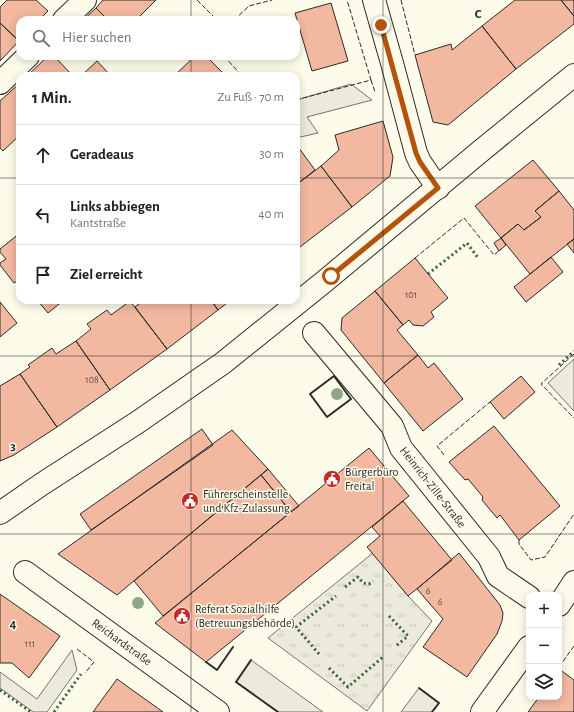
<!DOCTYPE html>
<html lang="de">
<head>
<meta charset="utf-8">
<style>
  :root { --surface:#fff; --page:#f6f6f6; --text:#202124; --muted:#757577; --line:#e0e0e0 }
  body { margin:0; font-family:"Alegreya Sans",sans-serif; background:var(--page); color:var(--text) }
  .controls { position:absolute; right:12px; bottom:12px; display:grid; overflow:hidden; border-radius:8px; box-shadow:0 2px 10px #0003 }
  .controls button { width:36px; height:36px; display:grid; place-items:center; padding:0; border:0; border-bottom:1px solid var(--line); background:var(--surface); color:var(--text); font:20px sans-serif }
  .stop { position:absolute; width:12px; height:12px; margin:-9px; border:3px solid #b45309; border-radius:50%; background:#fff }
  .stop.end { background:#b45309; border-color:#fff; box-shadow:0 1px 4px #0008 }
  .list { margin:0; padding:0; list-style:none }
  h2 { display:flex; justify-content:space-between; align-items:center; height:52px; margin:0; padding:0 16px; font-size:17px }
  h2 small { font-size:13px; font-weight:400; color:var(--muted) }
  .list li { display:grid; grid-template-columns:26px 1fr auto; gap:12px; align-items:center; box-sizing:border-box; height:60px; padding:0 16px; border-top:1px solid var(--line) }
  .list b { display:block; font-size:15px; white-space:nowrap }
  .list p { margin:0; font-size:13px; white-space:nowrap; color:var(--muted) }
  .list em { font-size:13px; font-style:normal; color:var(--muted) }
  .icon { flex:none; width:22px; height:22px; fill:none; stroke:currentColor; stroke-width:2; stroke-linecap:round; stroke-linejoin:round }
  .map { position:relative; flex:none; width:574px; height:712px; overflow:hidden }
  .search { position:absolute; background:var(--surface); box-shadow:0 2px 10px #0003; left:16px; top:16px; width:284px; height:44px; display:flex; align-items:center; gap:10px; box-sizing:border-box; padding:0 14px; border-radius:12px; color:var(--muted); font-size:15px }
  .panel { position:absolute; background:var(--surface); box-shadow:0 2px 10px #0003; left:16px; top:72px; width:284px; height:232px; border-radius:12px }
  .map>svg:first-child { display:block }
  .park { fill:url(#park-tufts); stroke:#74746e }
  .parking { fill:#eceadb; stroke:#74746e }
  .building { fill:#f2b8a0; stroke:#2b2b2b }
  .lines { fill:none; stroke-linecap:round; stroke-linejoin:round }
  .minor-casing { stroke:#2b2b2b; stroke-width:24 }
  .tertiary-casing { stroke:#2b2b2b; stroke-width:24 }
  .minor { stroke:#fdfbea; stroke-width:22 }
  .tertiary { stroke:#fdfbea; stroke-width:22 }
  .hedge { stroke:#34623c; stroke-width:3; stroke-dasharray:2 3; stroke-linecap:butt }
  .fence { stroke:#2b2b2b; stroke-width:1; stroke-dasharray:5 2; stroke-linecap:butt }
  .wall { stroke:#2b2b2b; stroke-width:2 }
  .tree { fill:#8ea78a }
  .route { stroke:#b45309; stroke-width:5 }
  .grid { fill:none; stroke:#2b2b2b; stroke-width:1; stroke-opacity:0.55 }
  .labels { text-anchor:middle; stroke-width:3; stroke-linejoin:round; paint-order:stroke }
  .number-label { font-size:10px; fill:#5d4e48 }
  .poi-label { font-size:12px; fill:#2b2b2b; stroke:#fdfbea; text-anchor:start }
  .street-label { font-size:12px; fill:#2b2b2b; stroke:#fdfbea }
  .grid-label { font-size:13px; text-anchor:middle; font-weight:bold; fill:#2b2b2b; stroke:#fdfbea; stroke-width:3; stroke-linejoin:round; paint-order:stroke }
</style>
</head>
<body>
<div class="map">
<svg width="574" height="712" viewBox="0 0 574 712">
  <defs>
    <pattern id="park-tufts" width="24" height="20" patternUnits="userSpaceOnUse"><rect width="24" height="20" fill="#ecebdb"/><path d="M3 7l-1-3M5 7V3M7 7l1-3M15 17l-1-3M17 17v-4M19 17l1-3" fill="none" stroke="#cbcabc"/></pattern>
  </defs>
  <rect width="100%" height="100%" fill="#fdfbea"/>
  <!-- park -->
  <path class="park" d="M373,553L408,596L432,621L367,711L268,638Z"/>
  <!-- parking -->
  <path class="parking" d="M351,84L372,100L307,117L318,133L296,138V100Z
    M574,359V411L548,383Z
    M72,650L77,670L47,712H33L0,688V672L37,699Z
    M251,660L323,712H278L236,682Z
    M419,688L439,703L432,712H401Z"/>
  <!-- building -->
  <path class="building" d="M7,0H36L48,11L39,20H20V40L19,41L0,23V7Z
    M103,0H156L136,20H108L96,8Z
    M515,0H561L574,16V24L516,69L482,26Z
    M561,0H574V16Z
    M331,3L348,61L312,71L295,13Z
    M96,8L108,20H83Z
    M0,23L19,41L0,61Z
    M482,26L516,69L448,125L433,122L415,55L451,44L452,50Z
    M48,56H54L73,76H27Z
    M195,56H206L222,72L218,76H174Z
    M97,61L111,76H81Z
    M20,83V135L3,151L0,148V101Z
    M383,121L393,157L390,176L352,207L321,166L339,150L335,135Z
    M296,144L315,170L296,185Z
    M533,160L559,191L535,211L541,217L524,230L518,224L501,238L475,206Z
    M321,166L352,207L296,250V185Z
    M559,191L574,210V239L530,274L501,238L518,224L524,230L541,217L535,211Z
    M20,233V279L14,283L0,265V263L6,259L0,252V249Z
    M501,238L506,245L499,251L494,243Z
    M574,239V253L567,244Z
    M551,257L563,272L526,302L514,287Z
    M415,258L448,298L431,312L434,317L423,326L413,325L409,320L403,325L375,291Z
    M375,291L403,325L397,330L418,355L384,383L341,330L342,318Z
    M37,300H64L48,313Z
    M144,300H211L218,310L167,349L135,307Z
    M211,300H231L218,310Z
    M130,301L167,349L110,390L76,341L91,329L87,324L107,310L111,315Z
    M0,302L17,323L0,337Z
    M76,341L110,390L57,427L20,374L30,367L28,365L52,348L56,354Z
    M418,355L428,368L434,363L463,399L423,431L384,383Z
    M20,374L57,427L14,455L0,461V386Z
    M521,376L535,392L504,419L490,402Z
    M494,426L560,506L519,540L500,515L497,518L482,500L483,497L468,479L465,480L449,462Z
    M202,429L213,445L91,530L80,514Z
    M232,430L268,469L117,595L58,554Z
    M369,448L409,496L206,662L155,623Z
    M268,469L299,506L291,512L261,475Z
    M261,475L291,512L163,616L134,581Z
    M403,501L452,560L408,596L367,547L380,536L372,527Z
    M459,553L500,605L503,613L502,621L497,634L467,677L423,647L443,619L417,589Z
    M0,594L60,636L29,678L12,663H0Z
    M559,669L574,680V712H528L539,697H559Z
    M117,679L163,712H93Z"/>
  <g class="lines">
    <defs>
      <path id="minor" d="M374,0L392,63L416,153L420,162L438,188
        M64,20L85,0
        M0,83L28,56
        M314,333L392,426L401,448L489,557L498,576L529,597
        M25,572L218,712
        M559,605L574,582
        M482,712L529,647"/>
      <path id="tertiary" d="M0,513L42,484L138,422L223,363L325,281L482,150L574,75"/>
    </defs>
    <!-- minor casing -->
    <use href="#minor" class="minor-casing"/>
    <!-- tertiary casing -->
    <use href="#tertiary" class="tertiary-casing"/>
    <!-- minor -->
    <use href="#minor" class="minor"/>
    <!-- tertiary -->
    <use href="#tertiary" class="tertiary"/>
    <!-- hedge -->
    <path class="hedge" d="M428,274L467,243L479,259
      M559,365L574,351
      M345,587L358,577L363,583L369,584L373,581
      M389,616L408,636L396,646
      M319,654L296,627L336,596
      M329,668L348,687L384,656
      M0,690L31,712
      M54,712L81,674"/>
    <!-- fence -->
    <path class="fence" d="M197,0L217,20
      M401,0L415,55
      M234,20L249,6L272,0
      M224,56L242,76
      M371,80L375,92
      M296,100L371,80L347,0
      M415,258L464,218L494,255L501,249
      M574,354L541,384L574,418
      M444,455L437,446L490,402
      M519,540V544L531,560L545,557L574,514
      M77,649L94,662L85,673
      M559,667L574,646"/>
    <!-- wall -->
    <path class="wall" d="M334,376L351,399L327,417L310,394Z
      M251,660L236,682L278,712
      M206,662L217,670L233,647
      M419,688L439,703L432,712"/>
  </g>
  <!-- trees -->
  <g class="tree">
    <circle cx="337" cy="394" r="6"/>
    <circle cx="138" cy="603" r="6"/>
  </g>
  <g class="lines">
    <!-- route -->
    <path class="route" d="M331,276L438,188L420,162L416,153L381,25"/>
  </g>
  <!-- grid -->
  <path class="grid" d="M191,0V20M383,0V712M191,56V76M0,178H20M296,178H574M191,300V712M0,356H574M0,534H574"/>
  <!-- icons -->
  <defs>
    <symbol id="civic-disc" viewBox="-11 -11 22 22"><circle r="9.5" fill="#c62828" stroke="#fdfbea"/><path d="M-.6-6.5H3V-4.5H.6V-3L4-1V1h2V6H-6V1h2V-1L-.6-3ZM-1.2 2.5V6h2.4V2.5Z" fill="#fff"/></symbol>
  </defs>
  <g fill-rule="evenodd">
    <use href="#civic-disc" x="322" y="469" width="20" height="20"/>
    <use href="#civic-disc" x="180" y="491" width="20" height="20"/>
    <use href="#civic-disc" x="172" y="606" width="20" height="20"/>
  </g>
  <g class="labels">
    <!-- number labels -->
    <g class="number-label">
      <text x="411" y="298">101</text>
      <text x="92" y="383">108</text>
      <text x="428" y="594">6</text>
      <text x="440" y="605">6</text>
      <text x="30" y="647">111</text>
    </g>
    <!-- poi labels -->
    <g class="poi-label">
      <text x="345" y="476">Bürgerbüro<tspan x="345" dy="14">Freital</tspan></text>
      <text x="203" y="498">Führerscheinstelle<tspan x="203" dy="14">und Kfz-Zulassung</tspan></text>
      <text x="195" y="613">Referat Sozialhilfe<tspan x="195" dy="14">(Betreuungsbehörde)</tspan></text>
    </g>
    <!-- street labels -->
    <g class="street-label">
      <text transform="translate(433 487) rotate(52)" y="4">Heinrich-Zille-Straße</text>
      <text transform="translate(122 642) rotate(36)" y="4">Reichardstraße</text>
    </g>
  </g>
  <g class="grid-label">
    <text x="478" y="18">C</text>
    <text x="13" y="450">3</text>
    <text x="13" y="628">4</text>
  </g>
</svg>
<div class="controls">
<button>+</button>
<button>−</button>
<button><svg class="icon" aria-label="layers" viewBox="0 0 24 24"><path d="M12 4l9 5-9 5-9-5zM3 14l9 5 9-5"/></svg></button>
</div>
<div class="stop" style="left:331px;top:276px"></div>
<div class="stop end" style="left:381px;top:25px"></div>
<div class="search"><svg class="icon" aria-label="search" viewBox="0 0 24 24"><circle cx="10" cy="10" r="6"/><path d="M15 15l6 6"/></svg>Hier suchen</div>
<section class="panel">
<h2>1 Min.<small>Zu Fuß · 70 m</small></h2>
<ul class="list">
<li><svg class="icon" aria-label="ahead" viewBox="0 0 24 24"><path d="M12 20V5M6 11l6-6 6 6"/></svg><div><b>Geradeaus</b></div><em>30 m</em></li>
<li><svg class="icon" aria-label="left" viewBox="0 0 24 24"><path d="M17 20v-9H6M10 6l-5 5 5 5"/></svg><div><b>Links abbiegen</b><p>Kantstraße</p></div><em>40 m</em></li>
<li><svg class="icon" aria-label="arrive" viewBox="0 0 24 24"><path d="M6 21V4h12l-3 4 3 4H6"/></svg><div><b>Ziel erreicht</b></div></li>
</ul>
</section>
</div>
</body>
</html>
